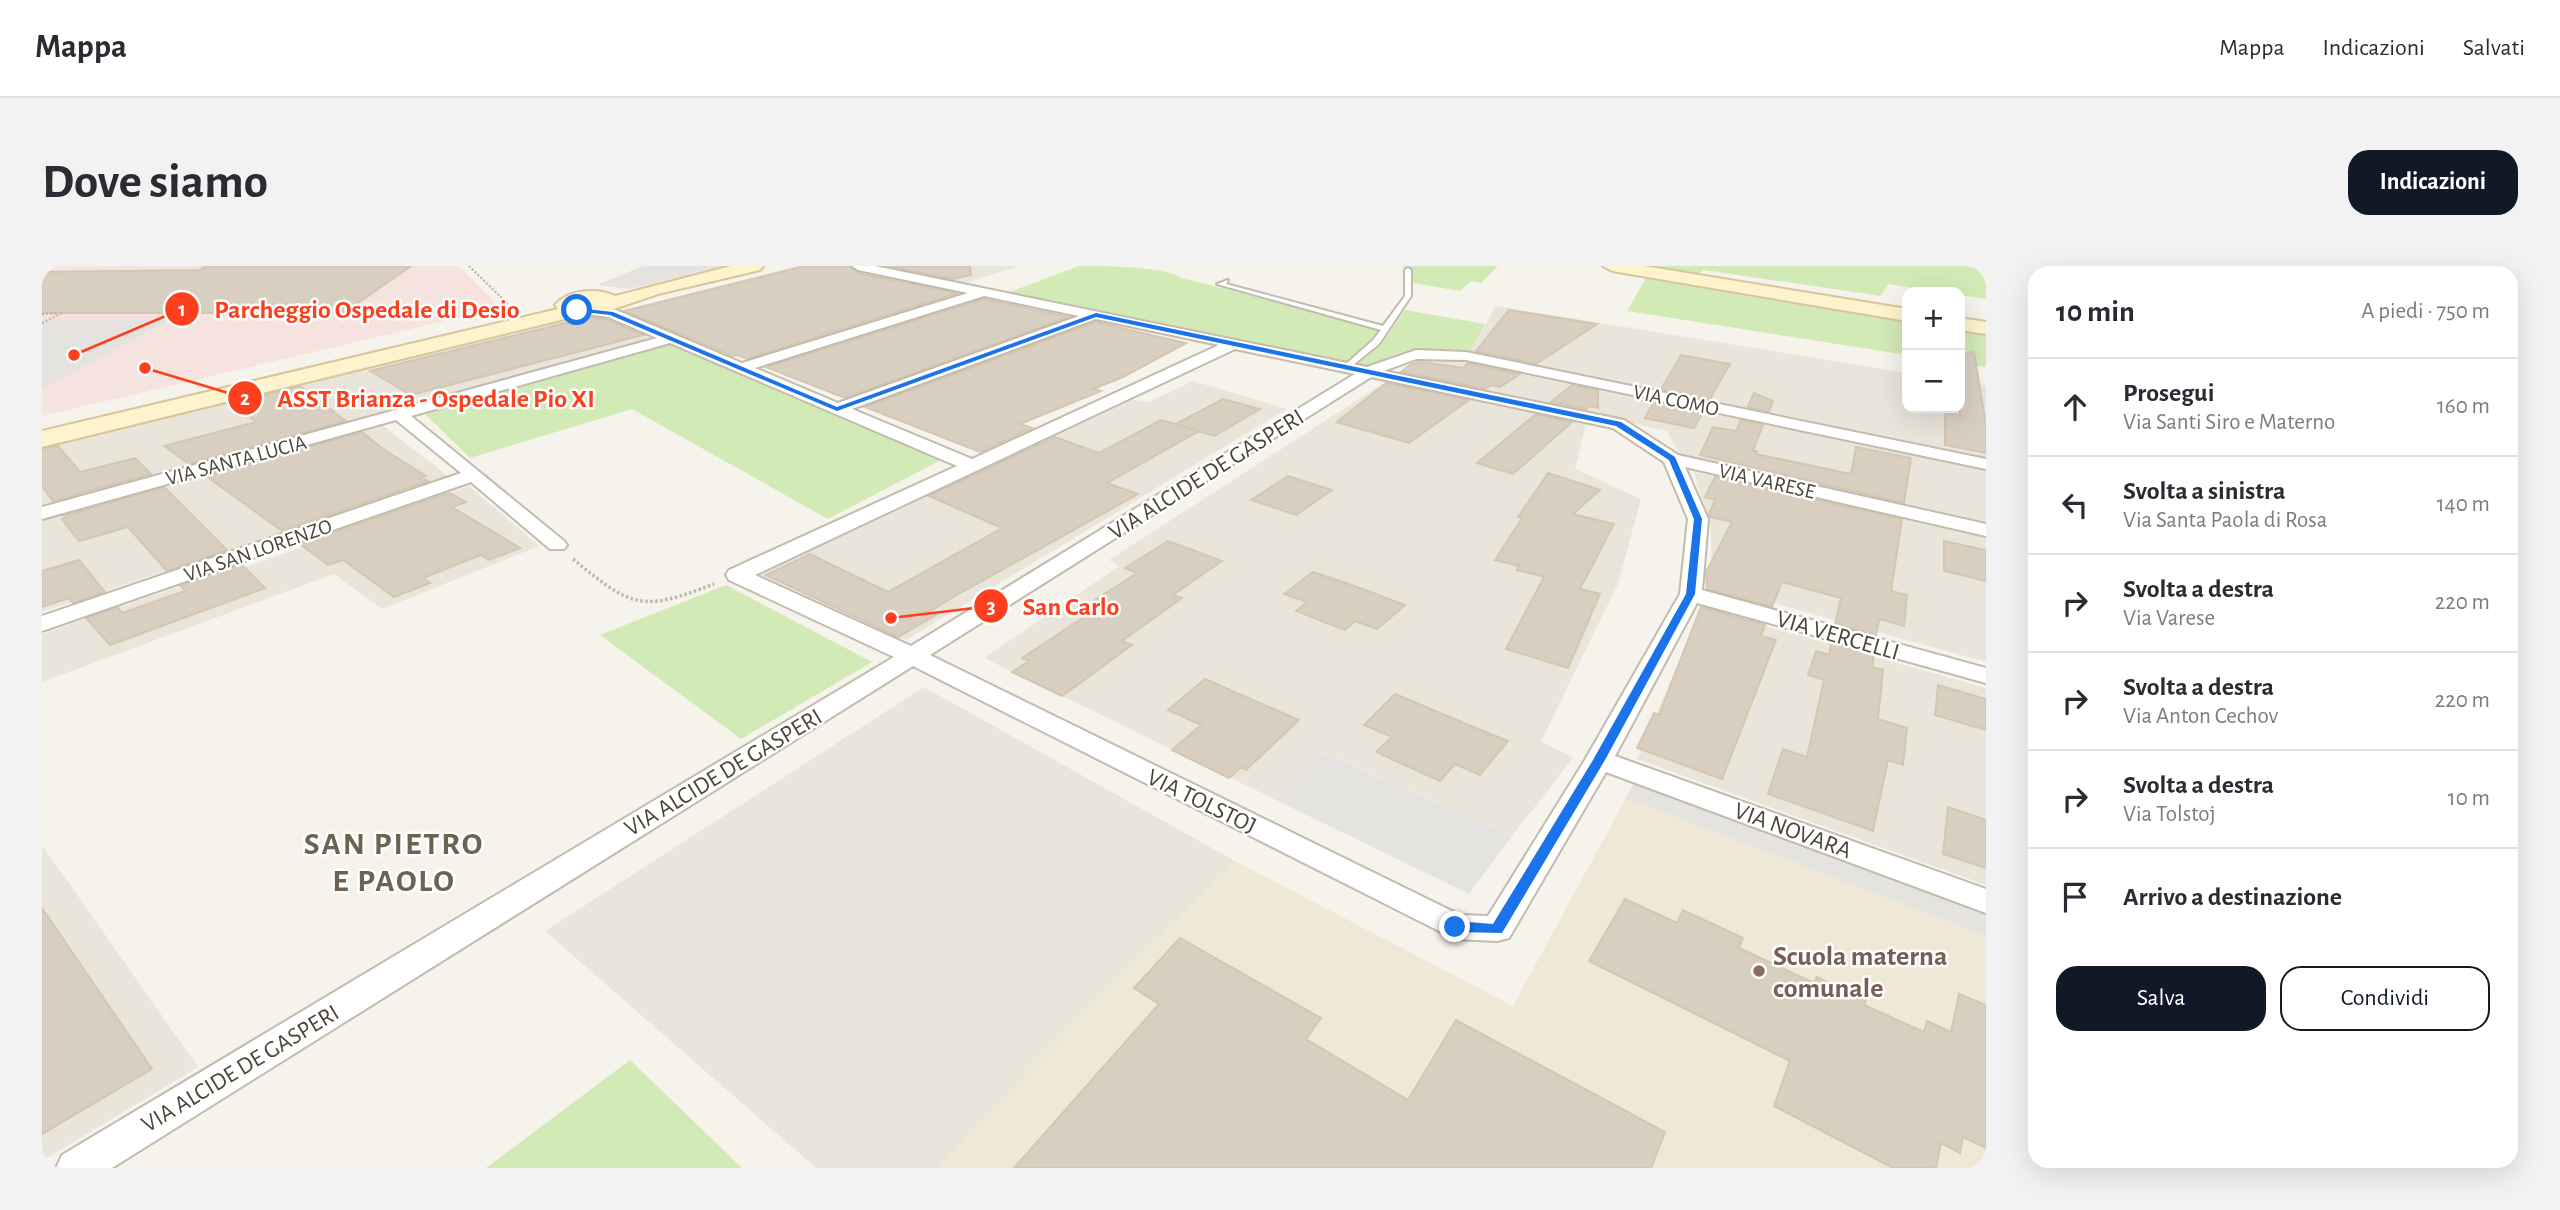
<!DOCTYPE html>
<html lang="it">
<head>
<meta charset="utf-8">
<style>
  :root { --surface:#fff; --page:#f2f2f3; --text:#2b2b33; --muted:#7c7c81; --line:#e1e1e2; --accent:#111827 }
  body { margin:0; font-family:"Alegreya Sans",sans-serif; background:var(--page); color:var(--text) }
  .controls { position:absolute; right:21px; top:21px; display:grid; overflow:hidden; border-radius:14px; box-shadow:0 7px 28px #0002 }
  .controls button { width:63px; height:63px; display:grid; place-items:center; padding:0; border:0; border-bottom:2px solid var(--line); background:var(--surface); color:var(--text); font:35px sans-serif }
  .stop { position:absolute; width:21px; height:21px; margin:-16px; border:5px solid #1a73e8; border-radius:50%; background:#fff }
  .stop.end { background:#1a73e8; border-color:#fff; box-shadow:0 2px 7px #0008 }
  .list { margin:0; padding:0; list-style:none }
  h2 { display:flex; justify-content:space-between; align-items:center; height:91px; margin:0; padding:0 28px; font-size:30px }
  h2 small { font-size:23px; font-weight:400; color:var(--muted) }
  .list li { display:grid; grid-template-columns:46px 1fr auto; gap:21px; align-items:center; box-sizing:border-box; height:98px; padding:0 28px; border-top:2px solid var(--line) }
  .list b { display:block; font-size:26px; white-space:nowrap }
  .list p { margin:0; font-size:23px; white-space:nowrap; color:var(--muted) }
  .list em { font-size:23px; font-style:normal; color:var(--muted) }
  .actions { display:flex; gap:14px; padding:21px 28px }
  .actions a { flex:1; padding:16px 0; border:2px solid var(--accent); border-radius:21px; text-align:center; font-size:24px; color:var(--accent) }
  .actions .main { background:var(--accent); color:#fff }
  .icon { flex:none; width:38px; height:38px; fill:none; stroke:currentColor; stroke-width:2; stroke-linecap:round; stroke-linejoin:round }
  .map { position:relative; flex:none; width:1944px; height:902px; overflow:hidden; border-radius:21px }
  header { display:flex; align-items:center; gap:42px; box-sizing:border-box; height:98px; padding:0 35px; background:var(--surface); border-bottom:2px solid var(--line) }
  header strong { font-size:33px }
  nav { display:flex; gap:38px; margin-inline-start:auto; font-size:24px }
  .intro { display:flex; align-items:center; justify-content:space-between; box-sizing:border-box; height:168px; padding:0 42px }
  h1 { margin:0; font-size:49px }
  .button { padding:18px 32px; border-radius:21px; background:var(--accent); color:#fff; font-size:24px; font-weight:700 }
  main { display:flex; gap:42px; padding:0 42px }
  aside { flex:1; background:var(--surface); border-radius:21px; box-shadow:0 7px 28px #0002 }
  .map>svg:first-child { display:block }
  .residential { fill:#eae5da }
  .industrial { fill:#e6e2dd }
  .education { fill:#efe8d6 }
  .medical { fill:#f6e3e0 }
  .green { fill:#d2eab5 }
  .parking { fill:#e5e3e0 }
  .building { fill:#d8cfc1; stroke:#d3c7b4; stroke-width:2 }
  .lines { fill:none; stroke-linecap:round; stroke-linejoin:round }
  .lane-casing { stroke:#c2bbae; stroke-width:4 }
  .street-casing { stroke:#c2bbae; stroke-width:4 }
  .secondary-casing { stroke:#d6c79b; stroke-width:4 }
  .path-far1 { stroke:#c4b79f; stroke-width:2.5; stroke-dasharray:2 2; stroke-linecap:butt }
  .path { stroke:#c4b79f; stroke-width:3.5; stroke-dasharray:2.5 2.5; stroke-linecap:butt }
  .lane { fill:#fff; fill-rule:evenodd }
  .street { fill:#fff; fill-rule:evenodd }
  .secondary { fill:#fff3cd; fill-rule:evenodd }
  .route { fill:#1a73e8 }
  .education-dot { fill:#8d6e63; stroke:#fff; stroke-width:2.5 }
  .labels { text-anchor:middle; stroke-width:5; stroke-linejoin:round; paint-order:stroke }
  .far-street-label { font-size:21px; fill:#4b4439; stroke:#fff }
  .street-label { font-size:24px; fill:#4b4439; stroke:#fff }
  .near-education-label { font-size:28px; font-weight:bold; fill:#785e54; stroke:#fff; text-anchor:start }
  .district-label { font-size:32px; font-weight:bold; letter-spacing:2px; fill:#6e6250; stroke:#fff }
  .leader { fill:none; stroke:#fc3f1d; stroke-width:2.5 }
  .callout-dot { fill:#fc3f1d; stroke:#fff; stroke-width:2.5 }
  .mark-label { font-size:21px; text-anchor:middle; font-weight:bold; fill:#fff }
  .callout-label { font-size:26px; text-anchor:middle; font-weight:bold; fill:#fc3f1d; stroke:#fff; stroke-width:5; stroke-linejoin:round; paint-order:stroke }
</style>
</head>
<body>
<header>
<strong>Mappa</strong>
<nav><a>Mappa</a><a>Indicazioni</a><a>Salvati</a></nav>
</header>
<div class="intro"><h1>Dove siamo</h1><a class="button">Indicazioni</a></div>
<main>
<div class="map">
<svg width="1944" height="902" viewBox="0 0 1944 902">
  <rect width="100%" height="100%" fill="#f6f3ec"/>
  <!-- residential -->
  <path class="residential" d="M888,0H978L918,18L864,6Z
    M1454,40L1865,107V142H1918V115L1944,120V192L1427,90Z
    M544,48L560,49L613,71L0,240V180Z
    M1378,93H1408L1944,202V256L1637,188L1625,165L1362,108Z
    M1151,115L1245,143L864,374L718,309L1090,134L1107,136Z
    M1340,118H1358L1544,157L1533,203L1599,233L1576,318L1499,475L1531,492L1470,570L1280,486L1232,533L942,392L1077,300L1067,294Z
    M339,158L407,211L0,346V253Z
    M1652,206L1944,272V396L1670,320L1669,264Z
    M427,220L497,280L340,343L292,308L0,416V368L135,321L139,324L269,278L266,275Z
    M1660,342L1944,422V619L1595,493Z
    M882,421L1193,595L895,902H774L503,665Z
    M0,579L156,801L0,895Z"/>
  <!-- industrial -->
  <path class="industrial" d="M601,0H685L587,23L555,19Z"/>
  <!-- education -->
  <path class="education" d="M1584,532L1944,670V902H895L1193,595L1471,740Z"/>
  <!-- medical -->
  <path class="medical" d="M0,0H417L459,42L0,150Z"/>
  <!-- green -->
  <path class="green" d="M1037,0C1061,0 1123,0 1140,12L1339,63L1303,97L965,27Z
    M1362,0H1456L1439,17L1429,15L1418,25L1371,17L1370,4H1362Z
    M1592,0H1944V33L1918,29V26H1898L1846,18L1839,30L1662,4L1651,11Z
    M1604,12L1865,55V89L1585,45Z
    M1363,44L1443,58L1427,90C1404,85 1384,83 1361,86C1345,89 1330,103 1314,100L1341,76Z
    M1918,64L1944,69V101L1918,97Z
    M626,77L899,194L786,253L590,143L428,192L382,147Z
    M684,319L830,396L699,473L558,369Z
    M588,794L700,902H444Z"/>
  <!-- parking -->
  <path class="parking" d="M129,54L0,123V55Z
    M1279,486L1470,570L1427,628L1232,533Z
    M1595,511L1944,641V670L1584,532Z"/>
  <!-- building -->
  <path class="building" d="M165,0H369L303,46L229,47L219,41L214,47H0V6L157,4Z
    M762,0H808L815,7L916,27L705,93L696,89L691,90L582,45Z
    M846,0H928L929,9L911,13Z
    M942,33L1027,51L803,132L724,101Z
    M1467,44L1555,58L1494,98L1434,85Z
    M548,51L565,54L601,69L369,129L328,105Z
    M1054,56L1144,77L1081,111L1051,123L1059,125L978,158L990,162L938,186L823,141Z
    M1932,86L1944,159V187L1903,179V146L1918,149V88Z
    M1639,89L1688,98L1668,133L1619,123Z
    M1379,96L1422,102L1425,97L1478,108L1458,121L1449,119L1443,123L1359,106L1369,98Z
    M1344,117L1427,134L1367,177L1295,156Z
    M1530,119L1556,124V142L1547,140L1544,143L1509,136Z
    M258,120L304,155L147,198L122,180L214,156L190,137Z
    M1712,127L1731,135L1727,146L1706,141Z
    M1181,133L1218,143L1172,170L1136,159L1157,165L1065,217L1096,228L913,330L887,346L894,349L856,371L724,309L768,288L846,326L960,262L887,230L1013,171L1057,187L1119,154L1134,158Z
    M1612,136L1661,146L1652,162L1603,152Z
    M1494,148L1530,156L1471,208L1435,197Z
    M1699,154L1721,159L1711,185H1715L1714,188L1809,208L1814,181L1869,192L1862,237L1658,189L1671,161L1694,165Z
    M320,166L341,183L384,210L379,212L386,215L240,265L164,210Z
    M16,180L38,206L93,192L109,208L11,235L0,220V183Z
    M1506,207L1558,224L1531,248L1572,258L1538,323L1558,328L1526,402L1464,383L1502,311L1475,304L1477,300L1453,294L1480,252L1476,251Z
    M1246,210L1290,224L1254,249L1209,234Z
    M1673,211L1860,253L1849,325L1865,329L1862,360L1837,353L1834,369L1793,358L1799,332L1740,316L1730,341L1665,323L1664,306L1690,256L1668,251L1667,248L1673,234L1663,231Z
    M122,221L185,284L125,305L86,261L37,275L20,253L24,252L22,250Z
    M407,227L424,236L410,241L478,282L447,294L439,289L381,312L388,317L352,331L301,294L286,299L258,278Z
    M1126,275L1180,295L1131,329L1140,332L1080,375L1090,379L1020,430L970,406L987,395L980,392L1045,349L1036,345L1095,307L1083,302Z
    M1902,275L1944,284V315L1902,305Z
    M37,294L63,326L31,337L27,332L0,341V305Z
    M199,298L223,322L68,379L44,352L76,341L80,347L143,325L138,320Z
    M1271,306L1310,319L1363,339L1335,363L1313,355L1303,364L1254,345L1265,336L1242,328Z
    M1659,341L1723,359L1719,370L1734,374L1680,513L1595,482L1612,447L1617,449Z
    M1789,377L1832,389L1830,401L1841,404L1836,453L1865,462L1861,499L1846,494L1831,565L1726,528L1741,483L1765,491L1782,414L1766,409L1774,385L1787,389Z
    M1163,413L1257,454L1204,504L1199,501L1187,512L1130,484L1159,459L1126,444Z
    M1896,419L1944,433V464L1893,449Z
    M1353,428L1434,462L1466,475L1438,509L1413,498L1398,515L1334,486L1350,471L1322,459Z
    M1906,541L1944,554V602L1901,588Z
    M1583,633L1635,657L1641,644L1701,672L1697,682L1772,717L1775,711L1824,734L1822,739L1882,766L1885,755L1909,766L1917,728L1944,739V882L1921,871L1918,887L1899,877L1894,902H1851L1732,840L1748,795L1547,695Z
    M0,642L110,803L0,868Z
    M1138,672L1279,752L1264,773L1366,834L1414,754L1623,866L1609,902H972L1117,738L1092,722Z"/>
  <g class="lines">
    <defs>
      <path id="lane" d="M1366,2L1369,4V30L1337,78L1305,104H1302V100L1331,74L1339,64L1175,18L1186,14L1184,18L1341,60L1363,30V4Z"/>
      <path id="street" d="M810,0H833L1325,101L1374,84L1424,86L1944,193V203L1424,94L1374,93L1342,105L1582,154L1636,189L1944,258V270L1643,201L1666,253L1660,324L1944,402V417L1655,337L1573,490L1944,623V647L1564,506L1467,672L1455,675L1413,673L871,400L70,902H14L20,889L852,391L687,314L684,309L687,304L915,200L628,77L369,150L522,275L525,279L522,283H508L429,216L0,365V350L419,207L354,154L0,253V241L615,72L566,51L539,47V41L544,40L574,44L700,97L926,27L816,4ZM942,30L1037,50L796,137L713,102ZM1054,53L1177,79L930,193L810,143ZM1193,83L1313,108L869,380L713,309ZM1329,111L1571,162L1622,196L1646,253L1638,328L1543,494L1446,650L1418,649L888,389Z"/>
      <path id="secondary" d="M689,0H721L718,4L616,28L560,47L535,50L0,181V165L516,43L513,39C526,23 556,22 573,30Z
        M1561,0H1602L1865,43V55L1570,5Z
        M1918,52L1944,56V68L1918,64Z"/>
    </defs>
    <!-- lane casing -->
    <use href="#lane" class="lane-casing"/>
    <!-- street casing -->
    <use href="#street" class="street-casing"/>
    <!-- secondary casing -->
    <use href="#secondary" class="secondary-casing"/>
    <!-- path-far1 -->
    <path class="path-far1" d="M427,0L466,38
      M0,48L16,47
      M0,57L20,47"/>
    <!-- path -->
    <path class="path" d="M531,293C590,342 600,346 672,318"/>
    <!-- lane -->
    <use href="#lane" class="lane"/>
    <!-- street -->
    <use href="#street" class="street"/>
    <!-- secondary -->
    <use href="#secondary" class="secondary"/>
  </g>
  <!-- route -->
  <path class="route" d="M535,42L571,46L795,141L1054,47L1579,156L1633,191L1660,253L1653,328L1563,494L1460,667L1413,666L1406,661L1413,655L1451,658L1551,494L1644,328L1652,253L1627,194L1574,160L1054,51L795,145L568,49L533,45Z"/>
  <!-- markers -->
  <circle class="education-dot" cx="1717" cy="705" r="7"/>
  <g class="labels">
    <!-- far-street labels -->
    <g class="far-street-label">
      <text transform="translate(1634 134) rotate(12)" y="7">VIA COMO</text>
      <text transform="translate(194 194) rotate(-15)" y="7">VIA SANTA LUCIA</text>
      <text transform="translate(1725 215) rotate(13)" y="7">VIA VARESE</text>
      <text transform="translate(216 284) rotate(-19)" y="7">VIA SAN LORENZO</text>
    </g>
    <!-- street labels -->
    <g class="street-label">
      <text transform="translate(1164 208) rotate(-32)" y="8">VIA ALCIDE DE GASPERI</text>
      <text transform="translate(1796 369) rotate(16)" y="8">VIA VERCELLI</text>
      <text transform="translate(681 506) rotate(-31)" y="8">VIA ALCIDE DE GASPERI</text>
      <text transform="translate(1160 535) rotate(26)" y="8">VIA TOLSTOJ</text>
      <text transform="translate(1751 564) rotate(20)" y="8">VIA NOVARA</text>
      <text transform="translate(198 802) rotate(-31)" y="8">VIA ALCIDE DE GASPERI</text>
    </g>
    <!-- near-education labels -->
    <g class="near-education-label">
      <text x="1731" y="699">Scuola materna<tspan x="1731" dy="32">comunale</tspan></text>
    </g>
    <!-- district labels -->
    <g class="district-label">
      <text x="352" y="588">SAN PIETRO<tspan x="352" dy="37">E PAOLO</tspan></text>
    </g>
  </g>
  <!-- callouts -->
  <path class="leader" d="M32 89L140 43M103 102L203 132M849 352L949 340"/>
  <g class="callout-dot">
    <circle cx="32" cy="89" r="7"/>
    <circle cx="103" cy="102" r="7"/>
    <circle cx="849" cy="352" r="7"/>
    <circle cx="140" cy="43" r="18"/>
    <circle cx="203" cy="132" r="18"/>
    <circle cx="949" cy="340" r="18"/>
  </g>
  <g class="mark-label">
    <text x="140" y="50">1</text>
    <text x="203" y="139">2</text>
    <text x="949" y="347">3</text>
  </g>
  <g class="callout-label">
    <text x="325" y="52">Parcheggio Ospedale di Desio</text>
    <text x="394" y="141">ASST Brianza - Ospedale Pio XI</text>
    <text x="1029" y="349">San Carlo</text>
  </g>
</svg>
<div class="controls">
<button>+</button>
<button>−</button>
</div>
<div class="stop" style="left:535px;top:44px"></div>
<div class="stop end" style="left:1413px;top:661px"></div>
</div>
<aside>
<h2>10 min<small>A piedi · 750 m</small></h2>
<ul class="list">
<li><svg class="icon" aria-label="ahead" viewBox="0 0 24 24"><path d="M12 20V5M6 11l6-6 6 6"/></svg><div><b>Prosegui</b><p>Via Santi Siro e Materno</p></div><em>160 m</em></li>
<li><svg class="icon" aria-label="left" viewBox="0 0 24 24"><path d="M17 20v-9H6M10 6l-5 5 5 5"/></svg><div><b>Svolta a sinistra</b><p>Via Santa Paola di Rosa</p></div><em>140 m</em></li>
<li><svg class="icon" aria-label="right" viewBox="0 0 24 24"><path d="M7 20v-9h11M14 6l5 5-5 5"/></svg><div><b>Svolta a destra</b><p>Via Varese</p></div><em>220 m</em></li>
<li><svg class="icon" aria-label="right" viewBox="0 0 24 24"><path d="M7 20v-9h11M14 6l5 5-5 5"/></svg><div><b>Svolta a destra</b><p>Via Anton Cechov</p></div><em>220 m</em></li>
<li><svg class="icon" aria-label="right" viewBox="0 0 24 24"><path d="M7 20v-9h11M14 6l5 5-5 5"/></svg><div><b>Svolta a destra</b><p>Via Tolstoj</p></div><em>10 m</em></li>
<li><svg class="icon" aria-label="arrive" viewBox="0 0 24 24"><path d="M6 21V4h12l-3 4 3 4H6"/></svg><div><b>Arrivo a destinazione</b></div></li>
</ul>
<div class="actions"><a class="main">Salva</a><a>Condividi</a></div>
</aside>
</main>
</body>
</html>
